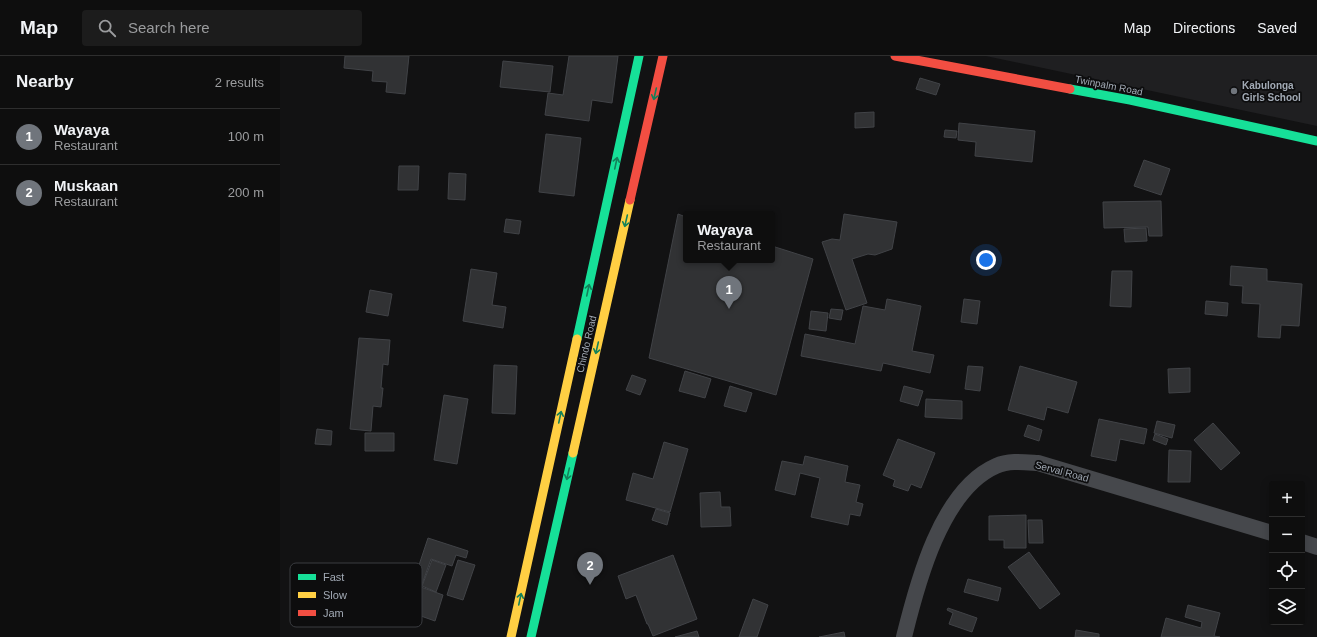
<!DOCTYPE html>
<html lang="en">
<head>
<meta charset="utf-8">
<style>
  :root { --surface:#0e0e0e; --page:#1c1c1c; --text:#f1f3f6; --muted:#9b9c9e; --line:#2e2e2e; --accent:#70757c }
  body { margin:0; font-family:Helvetica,sans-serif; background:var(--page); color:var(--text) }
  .controls { position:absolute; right:12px; bottom:12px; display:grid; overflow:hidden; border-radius:4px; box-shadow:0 2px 10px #0003 }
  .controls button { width:36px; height:36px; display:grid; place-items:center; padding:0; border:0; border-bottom:1px solid var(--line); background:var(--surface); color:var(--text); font:20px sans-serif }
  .you { position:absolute; left:706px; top:204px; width:14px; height:14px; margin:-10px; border:3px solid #fff; border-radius:50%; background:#1a73e8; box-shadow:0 0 0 6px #1a73e833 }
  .badge { display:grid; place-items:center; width:26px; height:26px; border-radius:50%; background:var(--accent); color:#fff; font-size:13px; font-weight:700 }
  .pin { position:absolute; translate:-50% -33px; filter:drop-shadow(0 1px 2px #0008) }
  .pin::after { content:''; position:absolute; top:21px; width:14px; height:12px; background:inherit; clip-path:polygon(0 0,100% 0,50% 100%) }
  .popup { position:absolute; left:403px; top:155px; width:92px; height:52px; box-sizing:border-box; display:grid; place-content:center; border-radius:4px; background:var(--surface); filter:drop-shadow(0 1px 3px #0005); font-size:13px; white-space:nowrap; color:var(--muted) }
  .popup b { font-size:15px; color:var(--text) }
  .popup::after { content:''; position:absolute; left:50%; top:100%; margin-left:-8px; border:8px solid transparent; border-top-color:var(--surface) }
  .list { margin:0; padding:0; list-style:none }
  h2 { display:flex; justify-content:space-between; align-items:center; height:52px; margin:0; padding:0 16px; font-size:17px }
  h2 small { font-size:13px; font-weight:400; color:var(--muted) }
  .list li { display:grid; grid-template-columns:26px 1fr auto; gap:12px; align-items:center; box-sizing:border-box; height:56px; padding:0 16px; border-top:1px solid var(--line) }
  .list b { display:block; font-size:15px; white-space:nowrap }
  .list p { margin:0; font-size:13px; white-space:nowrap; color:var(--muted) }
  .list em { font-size:13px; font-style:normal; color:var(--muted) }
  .icon { flex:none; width:22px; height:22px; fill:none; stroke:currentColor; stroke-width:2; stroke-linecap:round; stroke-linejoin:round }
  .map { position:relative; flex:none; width:1037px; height:581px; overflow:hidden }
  header { display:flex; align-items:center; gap:24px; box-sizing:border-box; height:56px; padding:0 20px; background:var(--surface); border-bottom:1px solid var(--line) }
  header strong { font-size:19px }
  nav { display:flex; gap:22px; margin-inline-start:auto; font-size:14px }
  .search { width:280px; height:36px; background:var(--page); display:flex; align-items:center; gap:10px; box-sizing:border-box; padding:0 14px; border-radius:4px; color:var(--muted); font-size:15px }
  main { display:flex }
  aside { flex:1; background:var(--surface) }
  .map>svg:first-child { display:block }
  .built { fill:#1f1f21 }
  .building { fill:#313234; stroke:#414347 }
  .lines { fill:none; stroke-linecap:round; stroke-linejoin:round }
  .street { stroke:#46484c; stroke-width:16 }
  .fast { stroke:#16e098; stroke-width:9 }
  .slow { stroke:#ffcf43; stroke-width:9 }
  .jam { stroke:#f24e42; stroke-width:9 }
  .oneway { stroke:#12815a }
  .poi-dot { fill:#70757c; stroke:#0d0d0e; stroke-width:1.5 }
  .labels { text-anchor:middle; stroke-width:3.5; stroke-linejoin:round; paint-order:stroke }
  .street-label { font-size:10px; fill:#a2aab5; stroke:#0d0d0e }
  .poi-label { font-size:10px; font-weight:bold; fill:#a2aab5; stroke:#0d0d0e; text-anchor:start }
  .key { fill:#0d0d0e; stroke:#3a3c40; stroke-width:1 }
  .key-label { font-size:11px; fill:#a2aab5 }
</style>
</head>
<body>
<header>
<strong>Map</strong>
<div class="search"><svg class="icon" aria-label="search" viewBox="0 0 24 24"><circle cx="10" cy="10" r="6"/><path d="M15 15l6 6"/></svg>Search here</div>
<nav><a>Map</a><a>Directions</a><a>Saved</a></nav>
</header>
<main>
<aside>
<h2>Nearby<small>2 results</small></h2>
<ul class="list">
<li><span class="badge">1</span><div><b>Wayaya</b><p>Restaurant</p></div><em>100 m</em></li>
<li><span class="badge">2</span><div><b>Muskaan</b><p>Restaurant</p></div><em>200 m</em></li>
</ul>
</aside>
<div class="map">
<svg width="1037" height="581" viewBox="0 0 1037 581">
  <rect width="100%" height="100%" fill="#121213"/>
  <!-- built -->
  <path class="built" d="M706,0H1037V70Z"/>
  <!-- building -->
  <path class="building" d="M65,0H129L125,38L106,36L107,26L92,25L93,15L64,12Z
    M289,0H338L332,47L312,44L309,65L265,59L268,37L283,39Z
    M223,5L273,10L270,36L220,31Z
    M640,22L660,28L656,39L636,33Z
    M594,56V71L575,72V57Z
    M679,67L755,75L752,106L695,100L696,86L678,84Z
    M665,74L677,75L676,82L664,81Z
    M266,78L301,82L294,140L259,136Z
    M864,104L890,113L881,139L854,130Z
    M119,110H139L138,134H118Z
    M169,117L186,118L185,144L168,143Z
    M881,145L882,180H869L868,171L824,172L823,146Z
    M398,158L406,161V204H492V190L533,203L496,339L369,302Z
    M564,158L617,166L612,193L595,199L588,198L572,203L587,247L566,254L542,186L552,183L560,184Z
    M226,163L241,165L239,178L224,176Z
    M866,172L867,185L845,186L844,173Z
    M951,210L987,213V225L1022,228L1019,270L1001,269L1000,282L978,281L980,248L962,247L963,230L950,229Z
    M191,213L217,217L212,249L226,251L223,272L183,265Z
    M832,215H852L851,251L830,250Z
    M90,234L112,238L108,260L86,256Z
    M607,243L641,250L632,295L654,299L650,317L603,307L601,315L521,300L525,278L575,288L583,250L605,254Z
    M684,243L700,245L697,268L681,266Z
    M926,245L948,247L947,260L925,258Z
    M551,253L563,254L561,264L549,262Z
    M531,255L548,257L546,275L529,273Z
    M79,282L110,284L108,309L103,308L101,332H103L101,351L93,350L91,375L70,373Z
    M214,309L237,310L235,358L212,357Z
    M688,310L703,311L700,335L685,333Z
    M740,310L797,326L788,357L767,351L764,364L728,354Z
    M910,312V336L889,337L888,313Z
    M405,315L431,323L425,342L399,335Z
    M352,319L366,324L360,339L346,334Z
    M450,330L472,337L466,356L444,350Z
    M624,330L643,335L638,350L620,345Z
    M164,339L188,343L177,408L154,404Z
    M646,343L682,345V363L645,361Z
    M819,363L867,373L864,388L840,383L836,405L811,400Z
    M877,365L895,369L892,382L874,377Z
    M933,367L960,397L941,414L914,384Z
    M748,369L762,374L759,385L744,380Z
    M37,373L52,375L51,389L35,388Z
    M85,377H114V395H85Z
    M875,378L888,383L886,389L873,384Z
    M618,383L655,397L641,432L631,428L628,435L613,430L615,424L603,419Z
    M384,386L408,393L390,456L346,444L353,417L373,423Z
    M889,394L911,395L910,426H888Z
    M525,400L568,410L565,426L580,429L576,446L583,448L580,460L570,458L568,469L531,461L540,422L520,417L515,439L495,434L502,405L523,409Z
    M440,436L441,451H450L451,470L421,471L420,437Z
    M376,453L390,457L387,469L372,464Z
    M746,459V492H724V484H709V460Z
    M748,464H762L763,487H749Z
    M148,482L188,495L186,502L176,499L172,510L151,503L141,531L163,539L155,565L124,554Z
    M749,496L780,538L760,553L728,511Z
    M393,499L417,563L373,580L368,568H367L356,539L346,543L338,520Z
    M152,504L166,509L156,536L142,530Z
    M178,504L195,509L183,544L167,539Z
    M688,523L721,532L718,545L684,536Z
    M473,543L488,549L477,581H459Z
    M908,549L940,557L934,580L940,581H881L886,562L921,572L922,566L905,561Z
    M668,552L697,562L692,576L669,568L673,557L667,554Z
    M796,574L819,578V581H795Z
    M417,575L419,581H395Z
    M564,576L565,581H539Z"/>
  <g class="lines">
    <!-- street -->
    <path class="street" d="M1022,486L1037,491
      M624,581C637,528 661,434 716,410C729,404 744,406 758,407L992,477"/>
    <!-- fast -->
    <path class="fast" d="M790,33L850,44L1037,85
      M297,283L359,0
      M251,581L293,397"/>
    <!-- slow -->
    <path class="slow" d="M293,397L350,144
      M231,581L297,283"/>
    <!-- jam -->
    <path class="jam" d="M615,0L790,33
      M350,144L383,0"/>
  </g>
  <!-- one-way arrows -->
  <defs><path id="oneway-shaft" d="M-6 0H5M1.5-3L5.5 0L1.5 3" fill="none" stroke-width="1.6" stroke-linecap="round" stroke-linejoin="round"/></defs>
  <g class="oneway">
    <use href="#oneway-shaft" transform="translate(375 38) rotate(103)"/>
    <use href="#oneway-shaft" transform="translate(336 107) rotate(-78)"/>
    <use href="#oneway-shaft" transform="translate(346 165) rotate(103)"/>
    <use href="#oneway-shaft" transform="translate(308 234) rotate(-78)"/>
    <use href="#oneway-shaft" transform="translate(317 292) rotate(103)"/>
    <use href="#oneway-shaft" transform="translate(280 361) rotate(-78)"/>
    <use href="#oneway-shaft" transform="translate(288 418) rotate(103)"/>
    <use href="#oneway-shaft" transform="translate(240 543) rotate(-78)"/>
  </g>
  <!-- markers -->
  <circle class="poi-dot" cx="954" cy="35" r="4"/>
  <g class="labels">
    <!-- street labels -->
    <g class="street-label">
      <text transform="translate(829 29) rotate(11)" y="4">Twinpalm Road</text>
      <text transform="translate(306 288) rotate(-77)" y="4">Chindo Road</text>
      <text transform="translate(782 415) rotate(15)" y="4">Serval Road</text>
    </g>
    <!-- poi labels -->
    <g class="poi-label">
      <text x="962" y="33">Kabulonga<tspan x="962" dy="12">Girls School</tspan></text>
    </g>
  </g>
  <!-- legend -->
  <rect x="10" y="507" width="132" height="64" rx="6" class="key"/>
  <rect x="18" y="518" width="18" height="6" fill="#16e098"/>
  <rect x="18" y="536" width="18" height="6" fill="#ffcf43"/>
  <rect x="18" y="554" width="18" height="6" fill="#f24e42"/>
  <g class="key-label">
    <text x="43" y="525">Fast</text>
    <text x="43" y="543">Slow</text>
    <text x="43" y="561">Jam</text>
  </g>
</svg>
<div class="controls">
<button>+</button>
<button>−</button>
<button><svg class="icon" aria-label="locate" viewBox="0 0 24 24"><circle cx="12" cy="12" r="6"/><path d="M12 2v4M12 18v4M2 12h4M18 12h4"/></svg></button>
<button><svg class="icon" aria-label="layers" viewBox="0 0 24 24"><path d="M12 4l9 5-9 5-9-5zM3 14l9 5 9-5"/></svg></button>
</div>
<div class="you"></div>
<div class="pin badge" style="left:449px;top:253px">1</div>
<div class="popup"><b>Wayaya</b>Restaurant</div>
<div class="pin badge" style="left:310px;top:529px">2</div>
</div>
</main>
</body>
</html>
